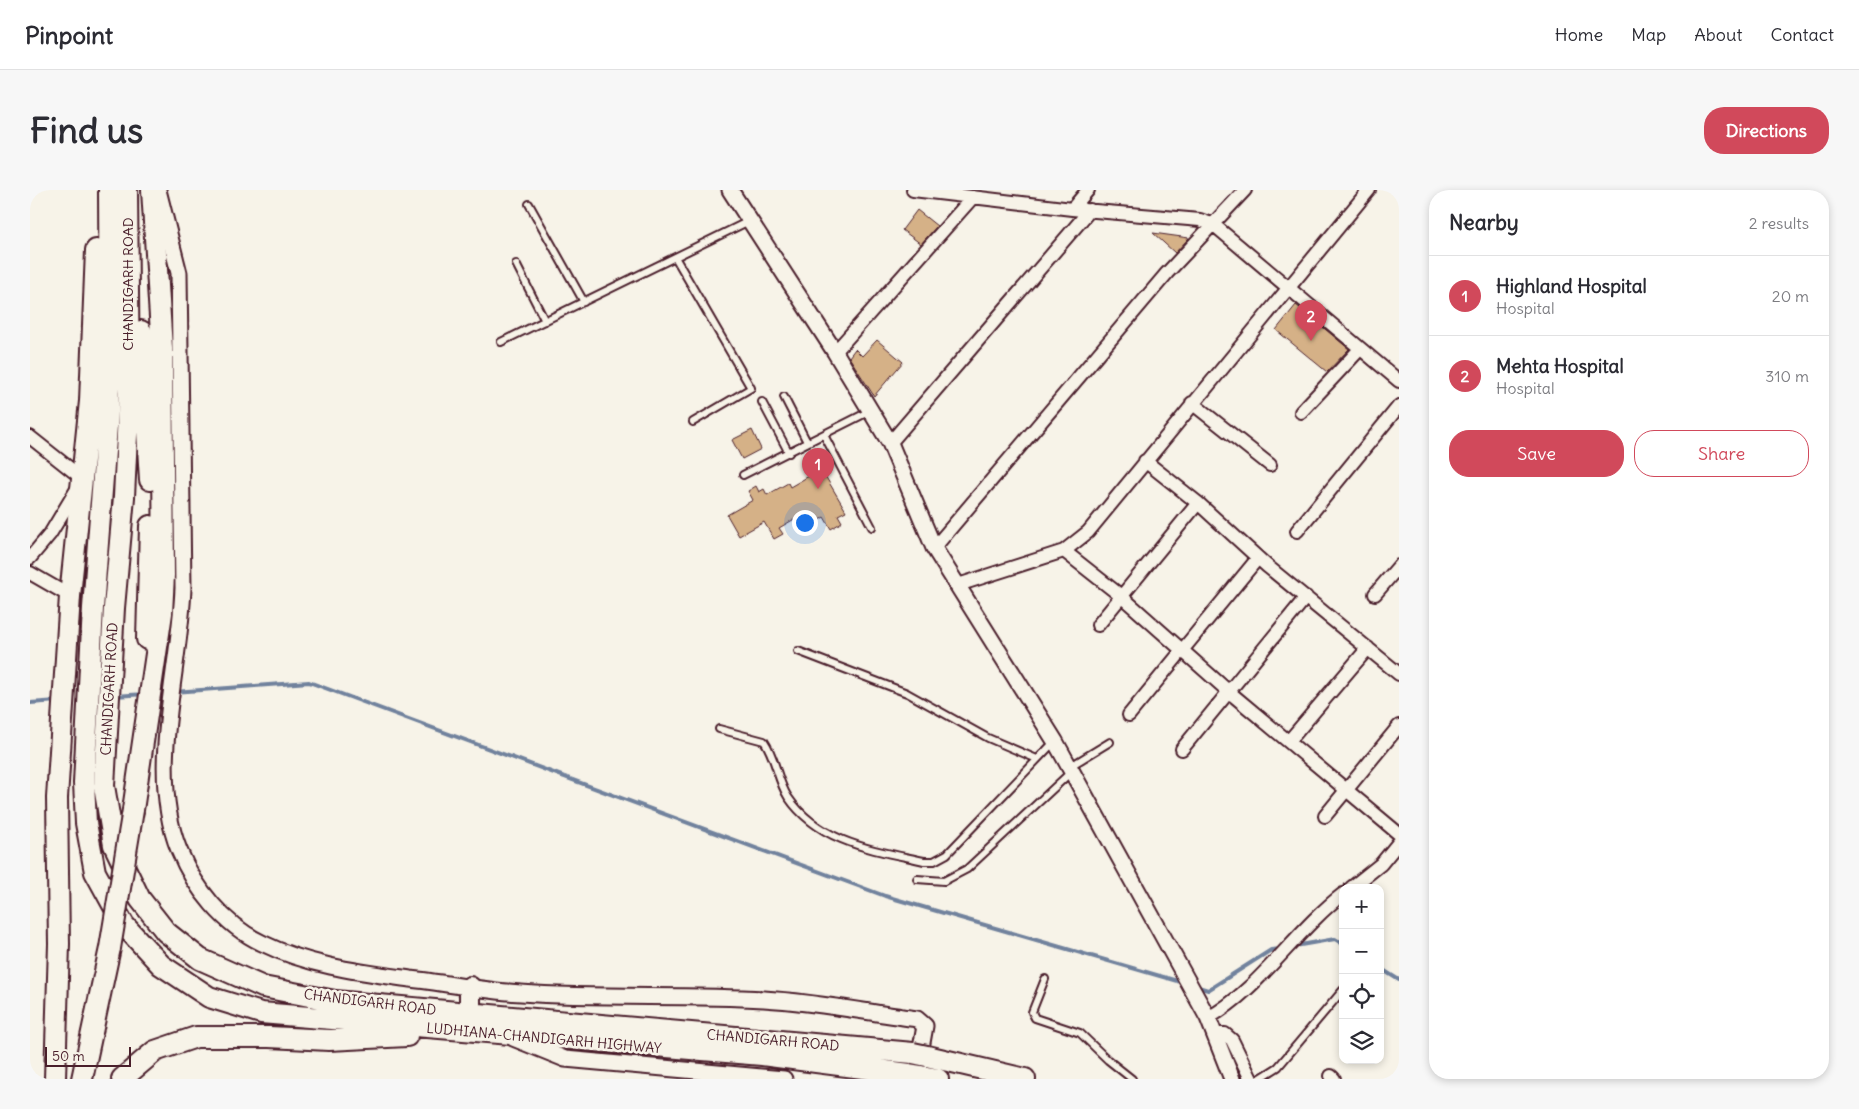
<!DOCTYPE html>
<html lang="en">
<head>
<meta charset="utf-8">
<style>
  :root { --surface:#fff; --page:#f7f7f7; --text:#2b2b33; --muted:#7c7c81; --line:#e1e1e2; --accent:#d1495b }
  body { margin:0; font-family:Delius,sans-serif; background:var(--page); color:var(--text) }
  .controls { position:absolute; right:15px; bottom:15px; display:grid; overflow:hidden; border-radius:10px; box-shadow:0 2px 8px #0003 }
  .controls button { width:45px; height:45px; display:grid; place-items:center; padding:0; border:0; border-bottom:1px solid var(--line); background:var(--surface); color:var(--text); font:25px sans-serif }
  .scale { position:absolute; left:15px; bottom:12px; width:86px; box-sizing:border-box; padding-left:5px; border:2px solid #4a1f2b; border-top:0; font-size:14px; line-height:18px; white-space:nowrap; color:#4a1f2b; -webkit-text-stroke:4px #f7f3e8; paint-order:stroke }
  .you { position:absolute; left:774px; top:332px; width:18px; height:18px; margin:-12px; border:4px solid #fff; border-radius:50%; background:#1a73e8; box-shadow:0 0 0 8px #1a73e833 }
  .badge { display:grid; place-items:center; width:32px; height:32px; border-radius:50%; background:var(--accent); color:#fff; font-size:16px; font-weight:700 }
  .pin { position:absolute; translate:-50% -41px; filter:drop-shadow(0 1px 2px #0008) }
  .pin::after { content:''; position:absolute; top:26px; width:18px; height:15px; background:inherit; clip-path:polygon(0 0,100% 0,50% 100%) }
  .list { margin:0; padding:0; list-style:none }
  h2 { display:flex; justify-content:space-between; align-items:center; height:65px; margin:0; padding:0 20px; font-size:21px }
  h2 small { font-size:16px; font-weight:400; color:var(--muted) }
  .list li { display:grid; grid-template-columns:32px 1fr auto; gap:15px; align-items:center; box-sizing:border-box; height:80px; padding:0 20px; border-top:1px solid var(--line) }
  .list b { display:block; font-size:19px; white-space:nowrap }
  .list p { margin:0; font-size:16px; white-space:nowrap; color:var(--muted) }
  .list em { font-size:16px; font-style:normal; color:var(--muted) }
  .actions { display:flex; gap:10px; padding:15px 20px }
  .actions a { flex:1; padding:11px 0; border:1px solid var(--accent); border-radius:20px; text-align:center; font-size:18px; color:var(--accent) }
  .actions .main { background:var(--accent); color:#fff }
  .icon { flex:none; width:28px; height:28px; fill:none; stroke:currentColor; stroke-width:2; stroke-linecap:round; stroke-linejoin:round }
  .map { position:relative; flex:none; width:1369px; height:889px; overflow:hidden; border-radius:20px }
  header { display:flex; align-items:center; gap:30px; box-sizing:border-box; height:70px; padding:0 25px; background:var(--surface); border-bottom:1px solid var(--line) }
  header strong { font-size:24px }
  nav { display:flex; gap:28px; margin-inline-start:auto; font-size:18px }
  .intro { display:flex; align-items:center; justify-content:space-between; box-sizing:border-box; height:120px; padding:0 30px }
  h1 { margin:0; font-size:35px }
  .button { padding:12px 22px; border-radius:20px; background:var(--accent); color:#fff; font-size:18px; font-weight:700 }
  main { display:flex; gap:30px; padding:0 30px }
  aside { flex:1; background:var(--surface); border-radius:20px; box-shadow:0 2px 8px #0003 }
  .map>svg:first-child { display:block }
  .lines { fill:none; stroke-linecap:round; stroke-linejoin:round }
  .stream { stroke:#71829d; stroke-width:4 }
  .building { fill:#d5b187; stroke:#4a1f2b }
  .service-casing { stroke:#4a1f2b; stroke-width:10 }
  .minor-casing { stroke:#4a1f2b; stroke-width:16 }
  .tertiary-casing { stroke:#4a1f2b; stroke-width:19 }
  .trunk-casing { stroke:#4a1f2b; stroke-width:24 }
  .service { stroke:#f7f3e8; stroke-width:6 }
  .minor { stroke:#f7f3e8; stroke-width:12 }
  .tertiary { stroke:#f7f3e8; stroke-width:15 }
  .trunk { stroke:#f7f3e8; stroke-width:20 }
  .trunk-bridge-casing { stroke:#4a1f2b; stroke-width:24; stroke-linecap:butt }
  .trunk-bridge { stroke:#f7f3e8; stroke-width:20 }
  .labels { text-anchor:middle; stroke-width:5; stroke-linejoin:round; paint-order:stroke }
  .street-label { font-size:14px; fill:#4a1f2b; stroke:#f7f3e8 }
</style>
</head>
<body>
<header>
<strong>Pinpoint</strong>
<nav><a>Home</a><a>Map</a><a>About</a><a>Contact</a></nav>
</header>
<div class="intro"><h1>Find us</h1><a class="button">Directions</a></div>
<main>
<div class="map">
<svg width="1369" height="889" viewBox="0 0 1369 889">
  <rect width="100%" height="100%" fill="#f7f3e8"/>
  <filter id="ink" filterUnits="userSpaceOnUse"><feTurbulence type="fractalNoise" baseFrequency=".02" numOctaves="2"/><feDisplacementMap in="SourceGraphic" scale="10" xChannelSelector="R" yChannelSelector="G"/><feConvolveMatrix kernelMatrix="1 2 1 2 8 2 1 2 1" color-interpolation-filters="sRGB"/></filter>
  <g filter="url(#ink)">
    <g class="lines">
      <!-- stream -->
      <path class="stream" d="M144,502L279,492L855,706L1154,793
        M85,506L115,504
        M0,513L28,511
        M1265,756L1305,749L1313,754
        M1350,778L1369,790
        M1165,796L1178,800L1241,760L1251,759"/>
    </g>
    <!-- building -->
    <path class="building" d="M887,20L907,36L891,54L872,40Z
      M1123,43L1159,48L1145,63Z
      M1266,115L1319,159L1297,182L1246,140Z
      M847,150L873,172L844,206L819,167L825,159L832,166Z
      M722,240L731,259L712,269L702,250Z
      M791,279L816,321L808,325L812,332L801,339L794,327L775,339L768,327L749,338L753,344L744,349L734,332L709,346L697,325L723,310L718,301L726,296L729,302L734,299L737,305L758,293L760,297Z"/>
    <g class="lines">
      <defs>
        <path id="service" d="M499,14L554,112
          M645,67L721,198L663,232
          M486,74L515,131
          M471,152L719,31
          M754,207L777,252
          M732,212L759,263
          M794,245L842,337
          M713,285L840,221
          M768,461L877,503L958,548L1007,569
          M689,539L734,551C746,568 747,590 758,607C789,653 844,660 894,671H904L917,664L1024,552
          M1039,577L1080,552
          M887,689L914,691L937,679L1041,582
          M1015,789L1002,822L1005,828L1050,843L1078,870L1102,889
          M1229,889L1248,877L1313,800"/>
        <path id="minor" d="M883,0L1042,19L1170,30L1184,35L1369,191
          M1042,19L1058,0
          M805,162L943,7
          M1162,213L1240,275
          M1271,222L1330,159
          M0,247L53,289L20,344L0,368
          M860,253L1060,20
          M1115,271L1168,313L1237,376L1369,484
          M1267,341L1369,216
          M904,358L1137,83L1215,0
          M1034,361L1091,406L1198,501L1369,644
          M0,383L40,406
          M928,395L1034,361L1058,342L1339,0
          M1345,404L1369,376
          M1068,435L1168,313
          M1099,525L1228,368
          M1259,551L1338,458
          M1152,559L1276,407
          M1295,626L1369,536
          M1321,698L1351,674L1369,652
          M1178,828C1228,801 1266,740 1313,704
          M1185,844H1195L1202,850L1221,889
          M1301,886L1304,889"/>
        <path id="tertiary" d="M128,0L149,83L153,398C150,482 117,580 149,660C165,699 194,735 232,753C279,776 329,782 380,789C417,793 454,801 491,803C572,809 653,804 734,809C785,812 836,822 887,829L895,836L888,875
          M700,0L805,162L860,253L904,358L1025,551L1178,828L1202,889
          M483,848L535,869L754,889"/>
        <path id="trunk" d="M79,0L80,169L78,222L63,418L54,593L56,633L65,682L94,735L131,775L179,807L231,823L732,865L879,884
          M97,0L99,203L94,307L84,418L74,596L84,655L110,709L136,742L170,769L233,797L305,811L883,863
          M111,141L120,290
          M117,449L120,336
          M103,620L132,423L134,385L132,159L122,0
          M440,797V823
          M897,866L995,889
          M891,886L908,889
          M25,889L29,754L27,608L40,406L60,211L66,60
          M52,889L80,758
          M92,889L125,861L166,847H239L299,850L377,846"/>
      </defs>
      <!-- service casing -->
      <use href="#service" class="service-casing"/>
      <!-- minor casing -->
      <use href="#minor" class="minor-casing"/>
      <!-- tertiary casing -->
      <use href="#tertiary" class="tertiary-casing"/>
      <!-- trunk casing -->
      <use href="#trunk" class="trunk-casing"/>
      <!-- service -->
      <use href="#service" class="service"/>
      <!-- minor -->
      <use href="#minor" class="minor"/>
      <!-- tertiary -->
      <use href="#tertiary" class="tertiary"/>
      <!-- trunk -->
      <use href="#trunk" class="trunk"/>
      <defs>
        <path id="trunk-bridge" d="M80,758L103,620
          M883,863L897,866
          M879,884L891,886"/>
      </defs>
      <!-- trunk-bridge casing -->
      <use href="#trunk-bridge" class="trunk-bridge-casing"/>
      <!-- trunk-bridge -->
      <use href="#trunk-bridge" class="trunk-bridge"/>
    </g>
  </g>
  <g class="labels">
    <!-- street labels -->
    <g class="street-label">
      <text transform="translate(98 94) rotate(-90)" y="5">CHANDIGARH ROAD</text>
      <text transform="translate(79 499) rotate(-87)" y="5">CHANDIGARH ROAD</text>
      <text transform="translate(340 812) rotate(7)" y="5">CHANDIGARH ROAD</text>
      <text transform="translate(514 848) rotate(5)" y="5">LUDHIANA-CHANDIGARH HIGHWAY</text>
      <text transform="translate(743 850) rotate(5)" y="5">CHANDIGARH ROAD</text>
    </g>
  </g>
</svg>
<div class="controls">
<button>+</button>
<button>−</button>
<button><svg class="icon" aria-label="locate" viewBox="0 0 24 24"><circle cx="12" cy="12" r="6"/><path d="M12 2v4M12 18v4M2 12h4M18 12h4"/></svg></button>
<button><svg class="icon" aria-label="layers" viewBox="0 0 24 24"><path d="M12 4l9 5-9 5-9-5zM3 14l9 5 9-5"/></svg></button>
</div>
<div class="scale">50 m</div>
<div class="you"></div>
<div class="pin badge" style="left:788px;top:299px">1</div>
<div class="pin badge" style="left:1281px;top:151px">2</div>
</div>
<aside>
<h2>Nearby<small>2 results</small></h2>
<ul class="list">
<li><span class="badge">1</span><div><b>Highland Hospital</b><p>Hospital</p></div><em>20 m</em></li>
<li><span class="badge">2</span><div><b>Mehta Hospital</b><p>Hospital</p></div><em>310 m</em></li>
</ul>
<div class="actions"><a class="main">Save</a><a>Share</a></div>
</aside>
</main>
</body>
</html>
